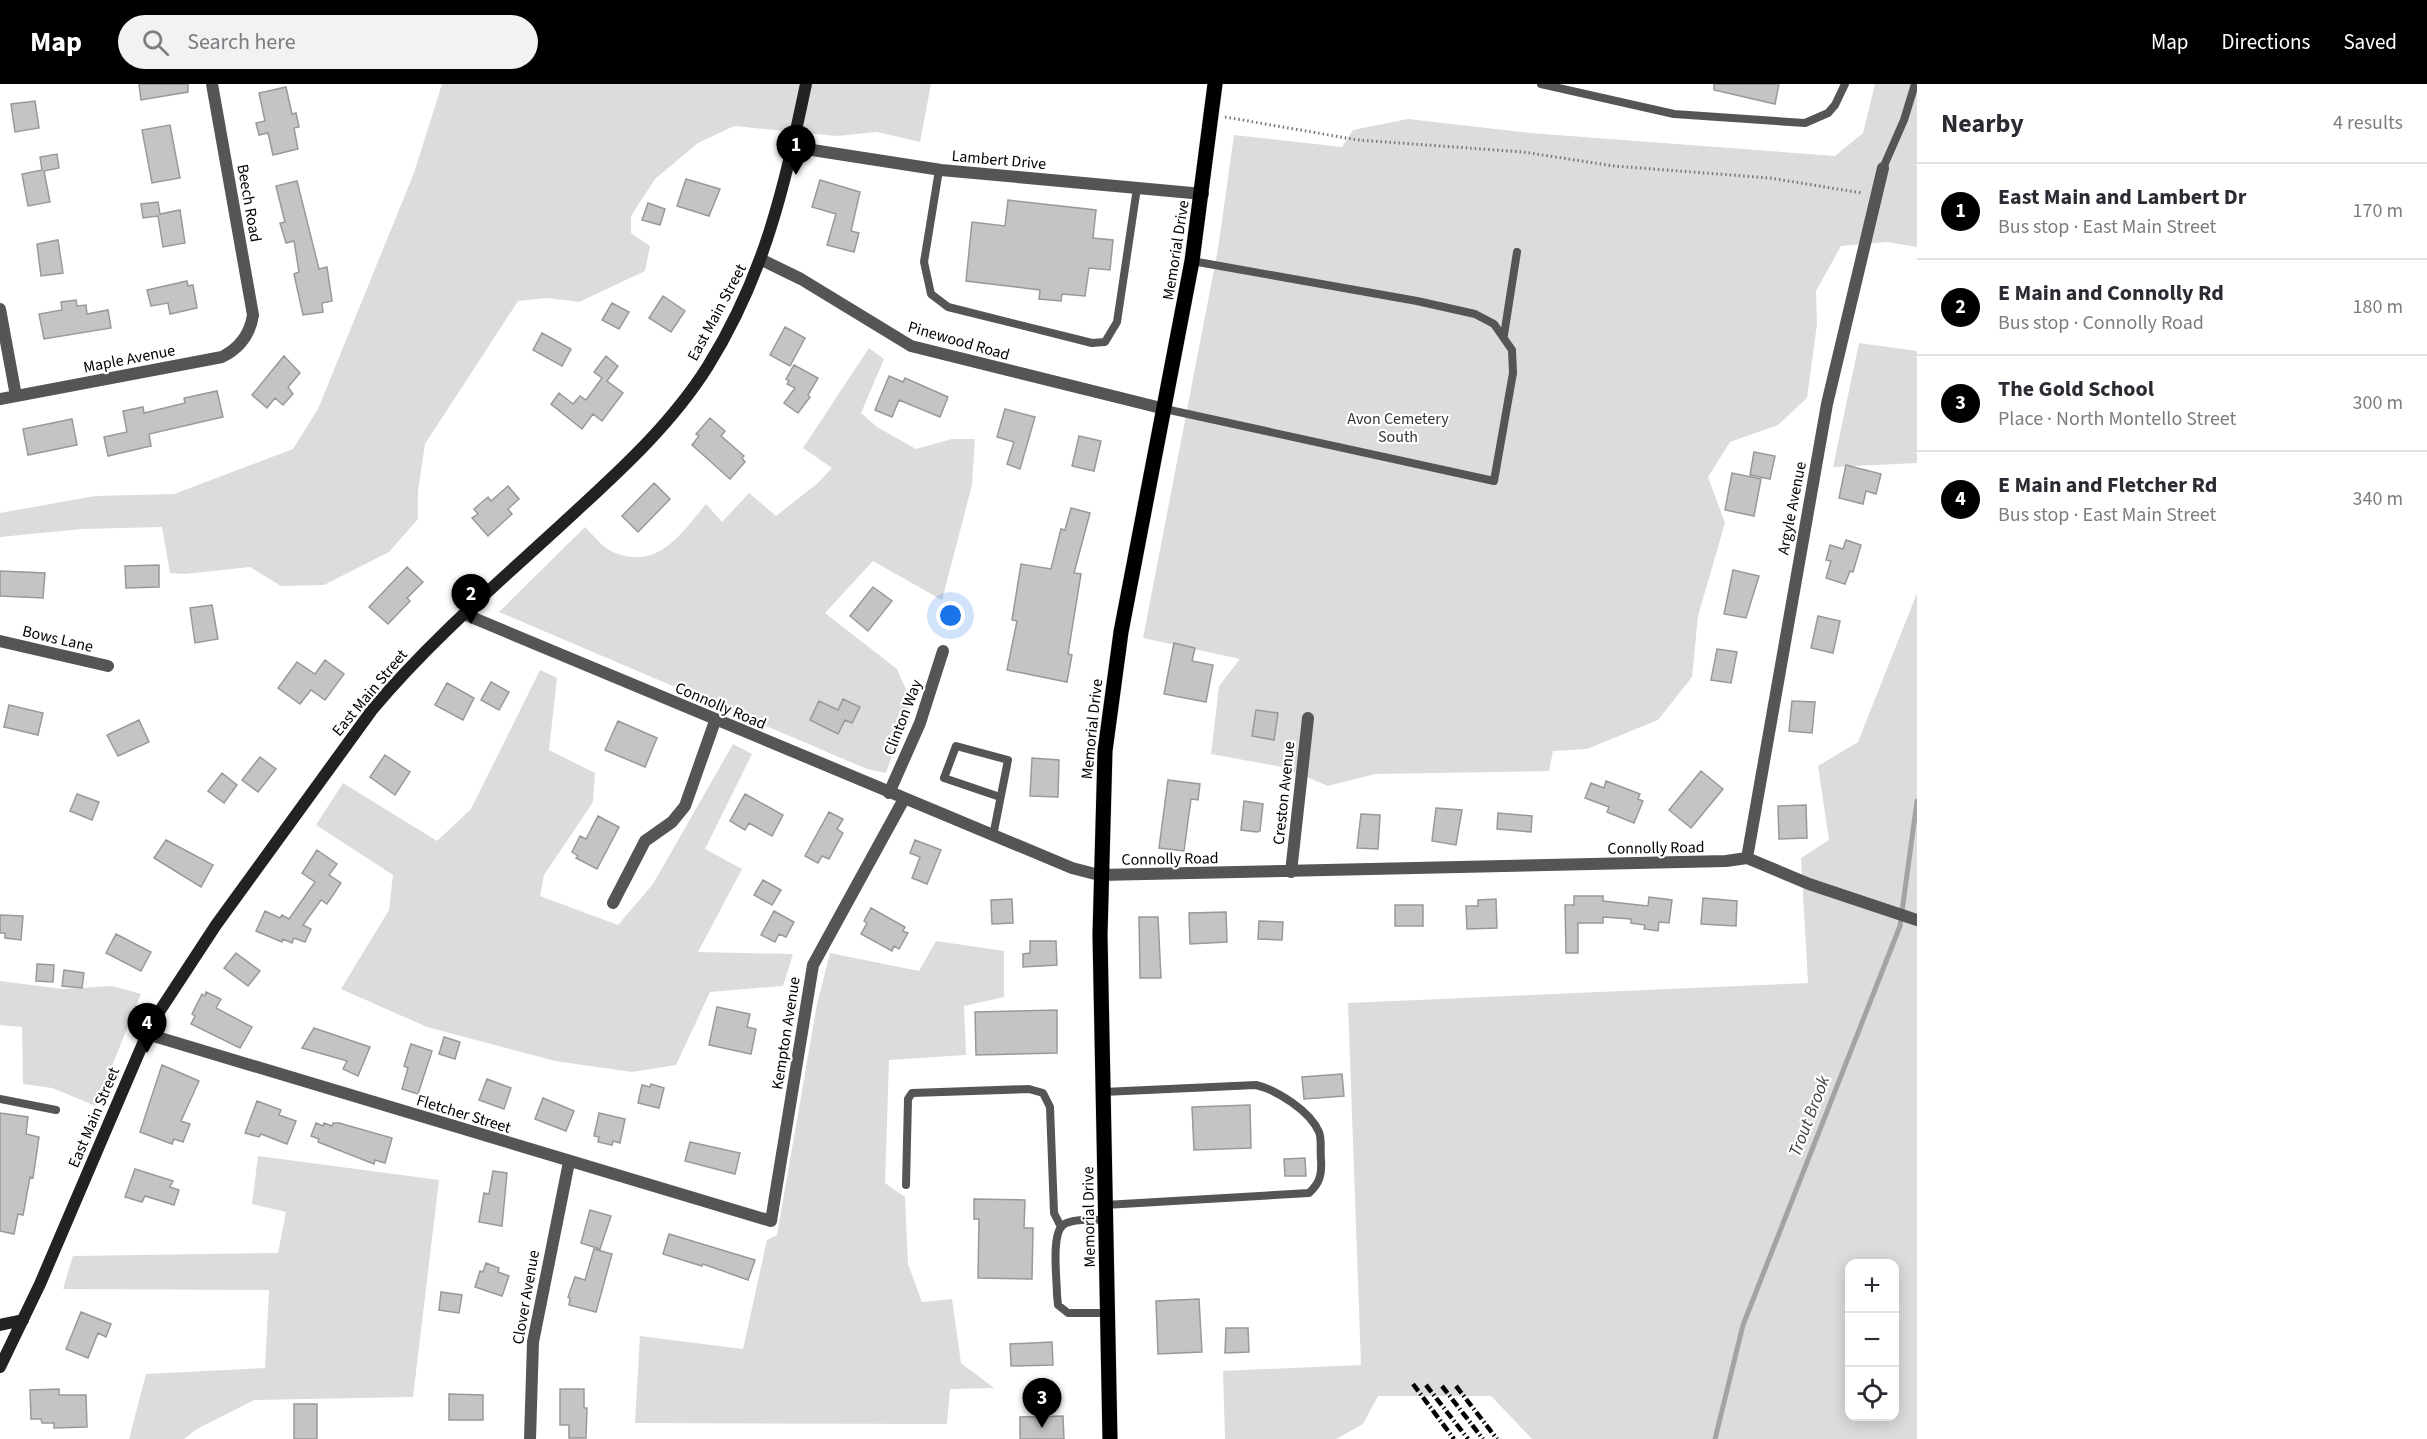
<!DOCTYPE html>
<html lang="en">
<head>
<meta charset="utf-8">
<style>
  :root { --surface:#fff; --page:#f2f2f3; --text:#2b2b33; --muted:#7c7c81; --line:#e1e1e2; --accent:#000 }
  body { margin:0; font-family:"Source Sans 3",sans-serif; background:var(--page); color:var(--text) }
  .controls { position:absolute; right:18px; bottom:18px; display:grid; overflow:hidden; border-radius:12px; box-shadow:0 3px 15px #0003 }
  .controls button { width:54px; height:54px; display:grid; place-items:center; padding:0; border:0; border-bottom:2px solid var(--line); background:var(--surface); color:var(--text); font:30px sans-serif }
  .you { position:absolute; left:951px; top:532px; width:21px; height:21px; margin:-15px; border:4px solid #fff; border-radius:50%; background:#1a73e8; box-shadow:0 0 0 9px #1a73e833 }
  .badge { display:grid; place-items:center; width:39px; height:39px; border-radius:50%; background:var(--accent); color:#fff; font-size:20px; font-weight:700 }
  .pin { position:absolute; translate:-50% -50px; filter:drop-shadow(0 2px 3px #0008) }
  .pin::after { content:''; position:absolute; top:32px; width:21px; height:18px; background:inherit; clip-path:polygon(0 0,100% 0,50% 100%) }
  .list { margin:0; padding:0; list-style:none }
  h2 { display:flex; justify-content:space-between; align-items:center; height:78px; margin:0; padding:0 24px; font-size:26px }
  h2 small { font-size:20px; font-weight:400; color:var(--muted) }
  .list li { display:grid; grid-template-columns:39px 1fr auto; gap:18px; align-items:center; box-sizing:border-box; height:96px; padding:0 24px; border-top:2px solid var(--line) }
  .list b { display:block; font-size:22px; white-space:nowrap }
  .list p { margin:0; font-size:20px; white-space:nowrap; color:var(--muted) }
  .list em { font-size:20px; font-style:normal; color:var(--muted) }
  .icon { flex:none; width:33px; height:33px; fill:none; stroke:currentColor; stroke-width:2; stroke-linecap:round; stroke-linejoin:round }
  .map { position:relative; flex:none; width:1917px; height:1355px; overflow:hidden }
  header { display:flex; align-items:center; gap:36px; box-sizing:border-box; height:84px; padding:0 30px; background:var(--accent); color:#fff }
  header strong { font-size:28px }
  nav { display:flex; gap:33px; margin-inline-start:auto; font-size:21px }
  .search { width:420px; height:54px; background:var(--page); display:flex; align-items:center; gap:15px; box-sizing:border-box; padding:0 21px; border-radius:33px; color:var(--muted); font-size:22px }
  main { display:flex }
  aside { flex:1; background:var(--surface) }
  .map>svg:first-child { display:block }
  .green { fill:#dcdcdc; fill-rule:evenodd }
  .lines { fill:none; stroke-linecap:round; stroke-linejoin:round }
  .stream { stroke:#a3a3a3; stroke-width:5 }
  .building { fill:#c4c4c4; stroke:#999; stroke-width:1.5 }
  .primary-casing { stroke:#dbdbdb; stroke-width:16 }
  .path { stroke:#777; stroke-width:3; stroke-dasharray:1.5 3; stroke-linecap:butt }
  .lane { stroke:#555; stroke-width:8 }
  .street { stroke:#555; stroke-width:12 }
  .secondary { stroke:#222; stroke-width:12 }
  .primary { stroke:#000; stroke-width:15 }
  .rail { stroke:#000; stroke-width:4.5; stroke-dasharray:9 3 1.5 3; stroke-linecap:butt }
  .labels { text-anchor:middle; stroke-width:4.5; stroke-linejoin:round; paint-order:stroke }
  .street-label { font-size:16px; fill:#000; stroke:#fff }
  .park-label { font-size:16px; fill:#333; stroke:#fff }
  .water-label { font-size:18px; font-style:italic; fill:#444; stroke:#fff }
</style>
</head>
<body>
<header>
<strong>Map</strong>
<div class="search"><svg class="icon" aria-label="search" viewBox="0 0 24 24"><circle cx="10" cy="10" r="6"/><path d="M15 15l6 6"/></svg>Search here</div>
<nav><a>Map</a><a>Directions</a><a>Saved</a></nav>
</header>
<main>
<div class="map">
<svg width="1917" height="1355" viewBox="0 0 1917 1355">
  <rect width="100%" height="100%" fill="#fff"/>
  <!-- green -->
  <path class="green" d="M442,0H931L920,58L877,48L837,52L734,42L698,59L655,95L631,132V149L650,162L645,187L579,218L547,214L518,217L425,360L418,407V435L389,468L324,501L281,502L250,483L185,490L170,489L162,443L82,445L0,453V429L95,412L174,410L293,365L318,325L414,89Z
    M1875,0H1917V163L1887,158L1841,162L1816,207L1817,240L1807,314L1778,341L1730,358L1708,393L1725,439L1698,532L1692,593L1658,636L1587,665L1553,667L1549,687L1375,690L1328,702L1282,683L1211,670L1219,602L1240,575L1143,554L1218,165L1234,51L1342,63L1353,46L1408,35L1530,49L1835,72L1863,49Z
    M1859,259L1917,267V379L1833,383Z
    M869,264L884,275L861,329L877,343L916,365L952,355H975L972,401L942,516L873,477L825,529L897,585L911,617L886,689L867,685L499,528L585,443C593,451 603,464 613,468C658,487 681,450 706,420L722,438L749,409L776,432L818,399L832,384L803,364Z
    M1917,509V1355H1532L1491,1312H1378L1363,1340L1336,1355H1225L1223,1287L1361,1281L1348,919L1808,899L1801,774L1829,756L1818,682L1858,658ZM1850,1180H1894V1332H1850Z
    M540,586L557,594L549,666L595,689L593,718L544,791L540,812L618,841L653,800L733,660L752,670L705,765L742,785L698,868L793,870L783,902L710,908L676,981L632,988L555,977L427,943L341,905L389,826L393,791L316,741L343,699L437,757L471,725Z
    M936,857L1004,867V913L964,922L966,971L889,976L885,1099L905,1113L908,1180L922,1218L952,1215L961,1279L994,1304L950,1305L947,1340L635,1339L640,1252L743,1265L767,1156L777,1151L817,920L830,869L919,887Z
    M0,897L63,905L112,902L141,910L96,1022L52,1004L23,1000L22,943L0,941Z
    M258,1072L439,1096L413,1313L254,1316L197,1345L184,1355H129L146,1290L265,1284L269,1206L63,1205L73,1172L278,1169L286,1128L252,1120Z"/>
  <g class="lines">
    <!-- stream -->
    <path class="stream" d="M1715,1355L1743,1241L1900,842L1917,717"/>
  </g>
  <!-- building -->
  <path class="building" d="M139,0H188V8L141,16Z
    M1714,0H1779L1775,20L1714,6Z
    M286,3L292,30L296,29L299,43L294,44L298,65L273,71L268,49L259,51L256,39L265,37L259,9Z
    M35,17L39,44L15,48L11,20Z
    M170,41L180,94L152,99L142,46Z
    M57,70L59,84L44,87L50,118L28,122L22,90L42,86L40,73Z
    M686,95L720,105L709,132L677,122Z
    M820,96L860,108L851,147L859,149L854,168L827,161L836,130L812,123Z
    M297,97L319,185L327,183L332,217L322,219L323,228L303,231L294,190L299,188L294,157L286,159L280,139L285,138L276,102Z
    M1008,116L1096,126L1093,154L1113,156L1110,186L1089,184L1085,212L1062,210L1061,217L1039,215L1040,206L966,197L972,138L1005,142Z
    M158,118L160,130L180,126L185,159L163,163L158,132L143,134L141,120Z
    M648,119L665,125L660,141L642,136Z
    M58,156L63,189L41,192L37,160Z
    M187,197L188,202L193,201L197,224L170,230L168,219L151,222L147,206Z
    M663,212L685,227L671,248L649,234Z
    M76,216L77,222L86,221L87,230L108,226L111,244L44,255L39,230L62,226L61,218Z
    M612,219L629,228L619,245L602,236Z
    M785,243L805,254L790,282L770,271Z
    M542,249L571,265L562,282L533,266Z
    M284,272L300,289L288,303L293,310L283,321L275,314L267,324L252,311Z
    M606,272L618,282L607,297L623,309L602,337L593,330L582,345L551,320L559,309L573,320L580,312L586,316L602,294L594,288Z
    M794,281L818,294L808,311L810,313L798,329L784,319L795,304L787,300L789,297L786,295Z
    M889,292L903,298L905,294L948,313L940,333L899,316L892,333L875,326Z
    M217,307L223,333L149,350L151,362L108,372L104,353L127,348L123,327L143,323L144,329L185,319L184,314Z
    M1005,325L1035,333L1020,385L1007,380L1014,358L997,353Z
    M710,334L725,347L721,352L744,372L742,374L745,378L730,395L692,361L699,352L696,350Z
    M72,335L77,361L28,371L23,345Z
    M1079,352L1101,357L1094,387L1072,382Z
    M1754,368L1775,372L1770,395L1750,391Z
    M1846,381L1881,390L1876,410L1866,407L1863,420L1839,414Z
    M1732,389L1761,395L1754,432L1725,426Z
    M654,399L670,415L638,448L622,432Z
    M508,402L519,415L508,425L512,430L488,452L472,434L478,430L474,425L488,413L491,417Z
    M1071,424L1090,429L1074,489L1081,490L1068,570L1072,571L1067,598L1007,586L1017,537L1012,536L1021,480L1051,485L1061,445L1065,446Z
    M1846,456L1861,461L1853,488L1850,487L1845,500L1826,494L1831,477L1826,476L1830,461L1843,465Z
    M159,481V503L126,504L125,482Z
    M407,483L423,498L407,514L410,517L388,540L369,523Z
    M1733,486L1759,492L1746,534L1724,530Z
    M0,487L45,489L43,514L0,512Z
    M873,503L892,517L868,547L850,532Z
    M212,521L218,555L195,559L190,524Z
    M1818,532L1840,537L1833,569L1811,564Z
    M1174,559L1195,564L1192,577L1213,581L1206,618L1164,610Z
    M1717,565L1737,568L1731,599L1711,596Z
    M325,576L344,590L325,616L311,606L300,620L278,604L297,578L315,590Z
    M491,598L509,608L499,626L481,616Z
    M447,599L474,614L463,636L435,621Z
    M843,615L860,623L852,639L845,636L838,650L810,636L819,617L838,626Z
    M1792,617L1815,618L1812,649L1789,647Z
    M9,621L43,629L38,651L4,643Z
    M1256,626L1278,629L1274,656L1252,652Z
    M139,636L149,658L118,672L107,651Z
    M618,637L657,654L645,683L605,666Z
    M385,671L410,688L395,711L370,693Z
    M260,673L276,685L258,708L242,696Z
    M1032,674L1059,676L1058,713L1030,712Z
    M1701,687L1723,705L1691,744L1669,726Z
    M222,689L237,701L224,719L208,707Z
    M1168,696L1200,700L1198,716L1191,715L1184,767L1159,764Z
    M1606,697L1640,710L1638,715L1643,717L1634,739L1607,728L1609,723L1585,714L1591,699L1604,704Z
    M77,710L99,718L92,736L70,727Z
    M745,710L783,731L772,752L749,739L745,746L730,737Z
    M1244,717L1263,720L1260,747L1257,748L1241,746Z
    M1806,721L1807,754L1779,755L1778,722Z
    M1436,724L1462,726L1456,761L1432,757Z
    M829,728L843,735L837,745L843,749L829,775L822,772L818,779L805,772Z
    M1498,729L1532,732L1531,748L1497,745Z
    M1361,730L1380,731L1378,765L1357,764Z
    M598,732L619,743L597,785L576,774L578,772L572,768L580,752L586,755Z
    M166,756L213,781L201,803L154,774Z
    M915,756L941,766L927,800L912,794L920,773L910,769Z
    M317,766L337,780L329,791L341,799L327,820L321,816L303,841L311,845L305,858L294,854L292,859L283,855L282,858L256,847L265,827L280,834L282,831L289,835L315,798L302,789Z
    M763,796L781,806L772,821L754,811Z
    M1574,812H1603V817L1648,822L1649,813L1672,816L1669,839L1659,838L1658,847L1644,845L1645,841L1631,839V835L1603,833V839H1578V869H1566L1565,821H1574Z
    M1703,814L1737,817L1736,842L1701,840Z
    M1012,815L1013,839L992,840L991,816Z
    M1496,815L1497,844L1467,845L1466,822H1478V816Z
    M1395,821H1423V842H1395Z
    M871,824L905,843L903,847L908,849L899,865L894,862L892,867L861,850L867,839L864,837Z
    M774,827L794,838L786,853L779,850L775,858L761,851Z
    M1226,828L1227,858L1190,860L1189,829Z
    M0,831L23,832L21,856L5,854V849H0Z
    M1139,833H1158L1161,894H1140Z
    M1259,837L1283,838L1282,856L1258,855Z
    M116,850L151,868L141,887L106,869Z
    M1030,857H1056L1057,881L1023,883V870L1030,869Z
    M236,869L260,887L248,902L224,884Z
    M37,880L54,881L53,898L36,897Z
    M64,886L84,889L82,904L62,902Z
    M206,908L221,915L216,924L252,943L240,964L191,940L195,932L192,930L202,910L205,912Z
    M717,923L750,930L747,943L756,945L751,970L709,961Z
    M1057,926V969L976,971L975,928Z
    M314,944L370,963L358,992L343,985L347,977L302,964Z
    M444,953L460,958L455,975L439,970Z
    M411,960L432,967L418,1010L402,1005L408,984L404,982Z
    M162,981L199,997L181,1037L190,1040L183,1058L174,1055L172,1060L140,1048Z
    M1342,990L1344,1012L1304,1015L1302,993Z
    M487,995L511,1004L504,1025L479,1016Z
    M651,1000L664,1004L659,1024L638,1019L642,1001L650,1003Z
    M543,1014L574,1027L566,1047L535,1035Z
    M257,1017L281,1026L279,1031L296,1037L287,1060L261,1050L259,1053L245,1049Z
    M1250,1021L1251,1064L1194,1066L1192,1023Z
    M0,1029L28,1033L26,1050L39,1053L33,1094L30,1093L23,1131L18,1130L14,1150L0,1147Z
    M599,1029L625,1035L620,1059L613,1057L612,1061L598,1058L599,1053L594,1052Z
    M316,1039L323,1042L324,1039L332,1042L333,1039H339L392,1054L385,1079L375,1076L374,1080L318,1058L319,1055L311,1052Z
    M690,1058L740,1069L735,1090L685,1077Z
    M1305,1074L1306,1092H1285L1284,1075Z
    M135,1085L173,1097L170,1103L179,1106L174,1121L145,1112L142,1118L125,1113Z
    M493,1087L507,1089L502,1142L479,1138L484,1109L489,1110Z
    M974,1115L1025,1116L1024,1144H1033L1032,1195L978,1194L979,1135H974Z
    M590,1126L611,1132L600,1165L581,1159Z
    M669,1150L755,1176L748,1196L703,1180L702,1182L663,1170Z
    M594,1165L612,1170L596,1228L569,1221L570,1214L568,1213L575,1193L585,1196Z
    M486,1179L499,1184L498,1188L509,1192L502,1212L475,1203L480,1187L483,1188Z
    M441,1208L462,1211L459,1229L439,1226Z
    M1199,1215L1202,1268L1158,1270L1156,1217Z
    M81,1228L111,1240L106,1253L98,1249L88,1274L66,1265Z
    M1226,1244H1248L1249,1268L1225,1269Z
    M1052,1258L1053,1281L1011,1282L1010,1260Z
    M59,1305V1311H86L87,1343L54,1344V1339H42L41,1335H31L30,1306Z
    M560,1305H584V1324H587L586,1354H569V1341H560Z
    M449,1310L483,1311V1336H449Z
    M294,1320H317V1355H294Z
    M1063,1332L1064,1355H1020V1333Z"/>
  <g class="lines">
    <defs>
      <path id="primary" d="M1110,1355L1100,851L1105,667L1121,548L1192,177L1215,0"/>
    </defs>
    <!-- primary casing -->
    <use href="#primary" class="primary-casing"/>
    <!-- path -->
    <path class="path" d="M1225,33L1358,56L1523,68L1614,82L1770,94L1862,109"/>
    <!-- lane -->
    <path class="lane" d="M1541,0L1674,30L1805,39L1828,29L1835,21L1845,0
      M1883,84L1904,36L1915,0
      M939,86L924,178L931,210L948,223L1092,259L1105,258L1117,238L1137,104
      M1504,251L1517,168
      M1165,325L1494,397L1513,289L1512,266L1494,240L1475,230L1417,217L1192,177
      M993,752L1008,676L956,662L944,694L1000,713
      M1103,1008L1256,1001C1277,1006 1310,1027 1319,1048C1322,1055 1320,1067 1321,1076C1322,1090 1320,1099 1309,1109L1105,1121
      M0,1015L56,1026
      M906,1101L908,1015L912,1009L1029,1005L1043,1009L1050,1023L1054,1129L1061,1143
      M1106,1136C1095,1136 1072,1134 1063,1141C1051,1150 1057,1196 1057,1211L1058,1221L1068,1229H1108"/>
    <!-- street -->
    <path class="street" d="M793,63L941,86L1203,110
      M762,176L801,195L911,262L1165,325
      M0,225L16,312
      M0,315L222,273C240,264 250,251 253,231L212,0
      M464,530L1072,784L1099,791L1726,777L1747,774L1809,800L1917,836
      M0,557L108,582
      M889,709L920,639L943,567
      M1747,774L1827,320L1883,84
      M1291,788L1308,634
      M613,819L645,757L672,738L685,722L715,637
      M147,950L771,1137L813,881L904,715
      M530,1355L533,1258L569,1078"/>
    <!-- secondary -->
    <path class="secondary" d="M0,1241L23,1236
      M0,1283L40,1200L147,950L159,928L216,841L372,626C432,554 505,493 574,429C622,385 673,338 708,282C765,190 784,104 806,0"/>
    <!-- primary -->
    <use href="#primary" class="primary"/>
    <!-- rail -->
    <path class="rail" d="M1413,1300L1454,1355
      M1426,1301L1468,1355
      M1442,1302L1483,1355
      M1456,1302L1497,1355"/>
  </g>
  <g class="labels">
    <!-- street labels -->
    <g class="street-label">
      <text transform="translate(999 75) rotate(5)" y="6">Lambert Drive</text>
      <text transform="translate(250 119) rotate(80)" y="6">Beech Road</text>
      <text transform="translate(1175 166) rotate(-81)" y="6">Memorial Drive</text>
      <text transform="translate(716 228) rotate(-62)" y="6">East Main Street</text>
      <text transform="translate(959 256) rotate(16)" y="6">Pinewood Road</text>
      <text transform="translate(129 274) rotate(-11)" y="6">Maple Avenue</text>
      <text transform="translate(1791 424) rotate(-79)" y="6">Argyle Avenue</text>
      <text transform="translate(58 554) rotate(13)" y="6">Bows Lane</text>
      <text transform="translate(369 608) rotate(-50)" y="6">East Main Street</text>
      <text transform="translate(721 621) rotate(23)" y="6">Connolly Road</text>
      <text transform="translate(902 633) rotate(-69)" y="6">Clinton Way</text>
      <text transform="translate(1091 645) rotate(-84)" y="6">Memorial Drive</text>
      <text transform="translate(1283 709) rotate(-84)" y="6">Creston Avenue</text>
      <text transform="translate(1656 763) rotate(-1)" y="6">Connolly Road</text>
      <text transform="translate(1170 774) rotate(-1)" y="6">Connolly Road</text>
      <text transform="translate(785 949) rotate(-81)" y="6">Kempton Avenue</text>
      <text transform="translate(464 1029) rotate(17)" y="6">Fletcher Street</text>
      <text transform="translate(93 1033) rotate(-67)" y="6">East Main Street</text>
      <text transform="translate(1088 1133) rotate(-91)" y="6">Memorial Drive</text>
      <text transform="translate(525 1213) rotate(-80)" y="6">Clover Avenue</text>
    </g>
    <!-- park labels -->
    <g class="park-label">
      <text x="1398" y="340">Avon Cemetery<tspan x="1398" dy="18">South</tspan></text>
    </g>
    <!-- water labels -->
    <g class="water-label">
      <text transform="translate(1809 1032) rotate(-69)" y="6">Trout Brook</text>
    </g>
  </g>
</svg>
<div class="controls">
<button>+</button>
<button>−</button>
<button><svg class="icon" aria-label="locate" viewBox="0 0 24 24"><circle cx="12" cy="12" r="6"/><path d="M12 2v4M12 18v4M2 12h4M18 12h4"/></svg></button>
</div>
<div class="you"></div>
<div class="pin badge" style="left:796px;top:91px">1</div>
<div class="pin badge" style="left:471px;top:540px">2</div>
<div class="pin badge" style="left:1042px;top:1344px">3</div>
<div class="pin badge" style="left:147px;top:969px">4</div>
</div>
<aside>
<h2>Nearby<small>4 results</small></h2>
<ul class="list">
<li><span class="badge">1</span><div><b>East Main and Lambert Dr</b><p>Bus stop · East Main Street</p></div><em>170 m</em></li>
<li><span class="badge">2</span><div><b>E Main and Connolly Rd</b><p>Bus stop · Connolly Road</p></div><em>180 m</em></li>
<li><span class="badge">3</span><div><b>The Gold School</b><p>Place · North Montello Street</p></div><em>300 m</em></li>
<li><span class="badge">4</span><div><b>E Main and Fletcher Rd</b><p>Bus stop · East Main Street</p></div><em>340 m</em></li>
</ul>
</aside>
</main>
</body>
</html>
